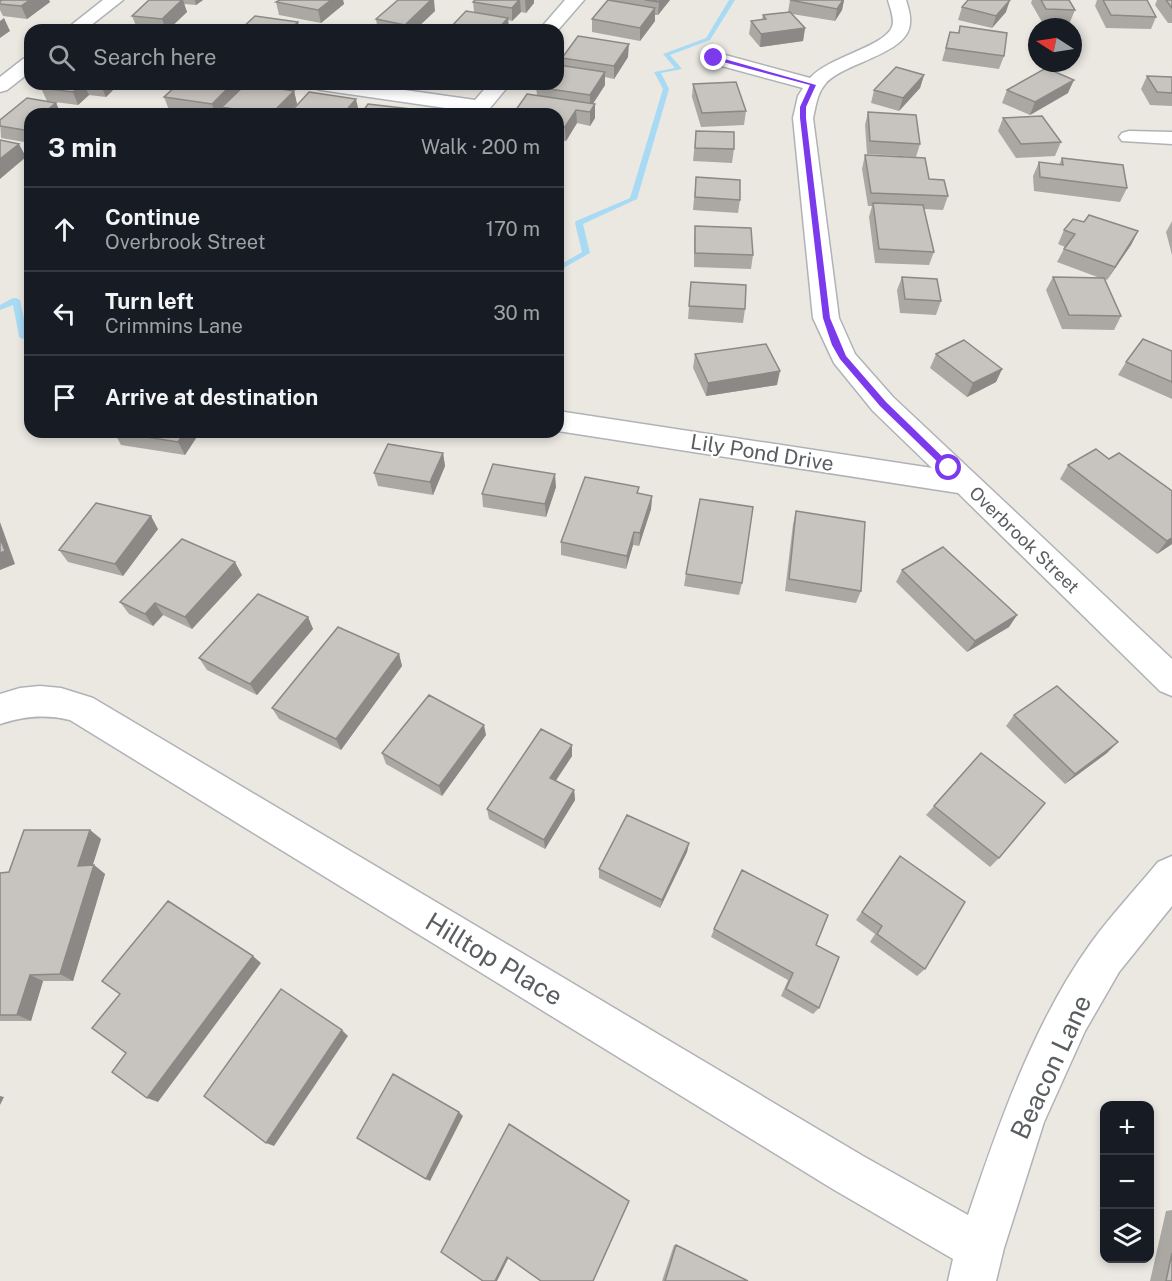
<!DOCTYPE html>
<html lang="en">
<head>
<meta charset="utf-8">
<style>
  :root { --surface:#171b24; --page:#20242c; --text:#f1f3f6; --muted:#9ea1a6; --line:#363941 }
  body { margin:0; font-family:"Public Sans",sans-serif; background:var(--page); color:var(--text) }
  .controls { position:absolute; right:18px; bottom:18px; display:grid; overflow:hidden; border-radius:12px; box-shadow:0 3px 9px #0003 }
  .controls button { width:54px; height:54px; display:grid; place-items:center; padding:0; border:0; border-bottom:2px solid var(--line); background:var(--surface); color:var(--text); font:30px sans-serif }
  .compass { position:absolute; left:1028px; top:18px; width:54px; height:54px; border-radius:50%; background:var(--surface); box-shadow:0 3px 9px #0003; rotate:282deg }
  .stop { position:absolute; width:18px; height:18px; margin:-14px; border:4px solid #7c3aed; border-radius:50%; background:#fff }
  .stop.end { background:#7c3aed; border-color:#fff; box-shadow:0 2px 6px #0008 }
  .list { margin:0; padding:0; list-style:none }
  h2 { display:flex; justify-content:space-between; align-items:center; height:78px; margin:0; padding:0 24px; font-size:26px }
  h2 small { font-size:20px; font-weight:400; color:var(--muted) }
  .list li { display:grid; grid-template-columns:39px 1fr auto; gap:18px; align-items:center; box-sizing:border-box; height:84px; padding:0 24px; border-top:2px solid var(--line) }
  .list b { display:block; font-size:22px; white-space:nowrap }
  .list p { margin:0; font-size:20px; white-space:nowrap; color:var(--muted) }
  .list em { font-size:20px; font-style:normal; color:var(--muted) }
  .icon { flex:none; width:33px; height:33px; fill:none; stroke:currentColor; stroke-width:2; stroke-linecap:round; stroke-linejoin:round }
  .map { position:relative; flex:none; width:1172px; height:1281px; overflow:hidden }
  .search { position:absolute; background:var(--surface); box-shadow:0 3px 9px #0003; left:24px; top:24px; width:540px; height:66px; display:flex; align-items:center; gap:15px; box-sizing:border-box; padding:0 21px; border-radius:18px; color:var(--muted); font-size:22px }
  .panel { position:absolute; background:var(--surface); box-shadow:0 3px 9px #0003; left:24px; top:108px; width:540px; height:330px; border-radius:18px }
  .map>svg:first-child { display:block }
  .lines { fill:none; stroke-linecap:round; stroke-linejoin:round }
  .stream { fill:#a9daf4; fill-rule:evenodd }
  .minor-casing { stroke:#afb3b6; stroke-width:3 }
  .minor { fill:#fff; fill-rule:evenodd }
  .wall { fill:#aba8a3 }
  .shaded-wall { fill:#8b8885 }
  .building { fill:#c7c3be; stroke:#8b8885; stroke-width:1.5 }
  .route { fill:#7c3aed }
  .labels { text-anchor:middle; stroke-width:4.5; stroke-linejoin:round; paint-order:stroke }
  .far-street-label { font-size:18px; fill:#5a5e61; stroke:#fff }
  .street-label { font-size:21px; fill:#5a5e61; stroke:#fff }
  .near-street-label { font-size:26px; fill:#5a5e61; stroke:#fff }
</style>
</head>
<body>
<div class="map">
<svg width="1172" height="1281" viewBox="0 0 1172 1281">
  <rect width="100%" height="100%" fill="#ebe8e2"/>
  <g class="lines">
    <!-- stream -->
    <path class="stream" d="M729,0H735L710,40L670,55L682,69L661,73L669,89L637,199L583,224L590,253L558,271V266L582,252L575,223L576,221L630,198L663,89L654,72L675,68L663,54L706,38Z
      M13,298H16L20,300L27,334H30V340L20,338L19,336L13,305L0,310V305Z"/>
    <defs>
      <path id="minor" d="M103,0H123L85,30H65Z
        M565,0H584L558,30H539Z
        M888,0H906C908,7 911,15 910,23C909,54 845,62 826,83C817,93 816,106 813,118L839,318L855,354L893,397L1172,659V696L1160,691L958,493L558,431V411L932,468L873,411L834,363L813,318L793,118L798,96L803,88L707,62L705,58L707,54L714,52L810,78C828,57 884,47 892,27C895,19 890,8 888,0Z
        M30,57V72L7,90L0,92V77L23,59Z
        M311,84H362L475,100L489,84H510L485,114H464L466,111L321,90L314,88Z
        M1129,131L1172,132V144L1122,141L1119,137L1122,133Z
        M40,686L61,688L93,698L863,1156L968,1215C999,1123 1034,1022 1091,943C1111,915 1136,889 1158,862L1172,856V906L1119,972L1085,1031L1044,1122L1004,1248L996,1281H948L953,1259L831,1188L70,720C46,714 24,716 0,724V694L20,688Z"/>
    </defs>
    <!-- minor casing -->
    <use href="#minor" class="minor-casing"/>
    <!-- minor -->
    <use href="#minor" class="minor"/>
  </g>
  <!-- wall -->
  <path class="wall" d="M2,0H49L50,2L27,19L3,16L0,10V1Z
    M149,0H203L196,5L184,4L187,12L168,30H153L137,28L132,16Z
    M280,0H343L344,4L321,23L279,15L276,2Z
    M475,0H534V3L526,13L521,12L512,21L508,20L509,30L474,12L473,2Z
    M611,0H670L658,15H655V21L640,41L592,32V19Z
    M790,0H844L842,10L835,21L792,14L805,28L803,41L760,47L749,34L751,21L762,19L763,15L788,12Z
    M1032,0H1069L1075,10L1070,22H1042L1031,3Z
    M1097,0H1147L1156,17L1151,29L1106,28L1095,6Z
    M1157,0H1172V23H1168L1155,5Z
    M962,7L1006,12L992,28L958,20Z
    M435,11L415,30H378L376,19Z
    M960,26L1004,56L999,69L942,61L950,32L958,33Z
    M628,57L614,79L605,77V85L593,104L595,118L590,126L577,123L566,141L558,140V114L537,95L536,87L562,65V58Z
    M924,75L920,88L899,111L871,103L874,90Z
    M1147,76L1172,77V106L1150,105L1141,89Z
    M46,84H119L106,97L89,95L78,105L47,101L41,88Z
    M693,84L746,111L744,125L701,127L692,97Z
    M1007,90L1068,93L1030,115L1002,103Z
    M239,91H294L297,104L288,114H224L223,111L220,114H195L169,110L164,97Z
    M56,103L61,114H30V143L1,138L0,120Z
    M868,112L920,144L916,157L867,154L865,125Z
    M1003,118L1061,142L1055,156L1016,158L998,131Z
    M696,131L734,149L732,163L693,161Z
    M865,155L929,179L948,196L943,210L924,209L934,252L929,265L875,263L869,217L872,206H868L862,169Z
    M1062,158L1127,188L1120,202L1034,191L1033,176L1039,162L1059,165Z
    M696,177L740,200L738,213L693,210Z
    M1172,221V255L1166,232Z
    M1084,222L1138,231L1131,245L1107,280L1104,279L1121,316L1114,330L1062,329L1046,290L1053,277L1100,278L1057,262L1065,247L1058,244L1064,230Z
    M695,226L753,255L751,269L694,267V240Z
    M902,277L941,301L936,315L900,313L897,290Z
    M691,282L745,309L743,323L688,319Z
    M1172,351V399L1118,375L1126,362Z
    M695,354L777,385L706,396L693,368Z
    M936,354L1002,369L996,382L967,397L930,368Z
    M114,432H200L185,455L121,445Z
    M443,453L445,466L433,495L378,486L374,473Z
    M1109,459L1172,544L1157,554L1060,479L1068,465Z
    M556,487L546,517L483,507L482,494Z
    M638,493L652,496L651,509L639,546L633,545L626,569L561,555V542Z
    M796,511L861,591L856,603L785,591L793,524Z
    M158,529L123,576L68,562L59,550Z
    M902,570L1017,615L1009,627L967,652L896,582Z
    M686,574L742,583L739,595L684,586Z
    M242,575L192,629L163,615L153,626L129,614L120,602Z
    M308,617L313,629L257,695L207,670L199,658Z
    M399,654L402,666L341,750L279,719L272,708Z
    M1014,715L1107,753L1065,784L1006,726Z
    M486,735L442,796L386,764L382,753Z
    M572,745V756L556,780L574,790L575,800L545,849L489,819L487,809Z
    M934,806L999,858L990,867L926,815Z
    M90,830L101,839L92,866L94,865L105,874L73,981H43L31,1021H0V873L9,872Z
    M689,843L687,852L660,908L599,878V869Z
    M900,856L925,969L917,976L870,942L875,934L856,920Z
    M714,929L816,945L819,1008L813,1014L781,996L788,980L711,937Z
    M1172,1210V1281H1150L1166,1211Z
    M674,1245H676L748,1281H662Z"/>
  <!-- shaded-wall -->
  <path class="shaded-wall" d="M30,0H49L50,2L27,19L21,6Z
    M182,0H183L187,12L168,30H166L162,19Z
    M195,0H203L196,5Z
    M331,0H343L344,4L321,23L318,10Z
    M431,0H434L435,11L415,30H406L405,25Z
    M519,0H520L521,12L512,21V8Z
    M525,0H534V3L526,13Z
    M661,0H670L658,15L659,2Z
    M843,0H844L842,10L835,21L837,9Z
    M1010,0L1006,12L992,28L996,16Z
    M655,8V21L640,41V28Z
    M4,18L10,31L0,38V21Z
    M508,18L509,30H497Z
    M298,22L300,30H290Z
    M805,28L803,41L760,47L761,34Z
    M629,44L628,57L614,79V66Z
    M605,72V85L590,108V95Z
    M924,75L920,88L899,111L903,98Z
    M1074,80L1068,93L1030,115L1035,102Z
    M81,84H84L89,95L78,105L73,92Z
    M100,84H119L106,97Z
    M232,84H237L240,94L222,107L223,111L220,114H215L212,104Z
    M294,91L297,104L288,114H271Z
    M356,99L359,112L357,114H343Z
    M56,103L61,114H42Z
    M595,104V118L590,126V112Z
    M576,110L577,123L566,141L565,127Z
    M30,124V143L24,130Z
    M19,144L26,157L0,179V159Z
    M1138,231L1131,245L1107,280L1115,267Z
    M1002,369L996,382L967,397L973,383Z
    M780,371L777,385L706,396L708,383Z
    M185,432H200L185,455L178,442Z
    M443,453L445,466L433,495L430,482Z
    M555,474L556,487L546,517L545,504Z
    M652,496L651,509L639,546L640,533Z
    M151,516L158,529L123,576L115,564Z
    M0,522L15,564L0,570Z
    M634,532L633,545L626,569L627,556Z
    M1172,538V544L1157,554L1167,541Z
    M235,562L242,575L192,629L185,617Z
    M155,603L163,615L153,626L145,614Z
    M1017,615L1009,627L967,652L975,641Z
    M308,617L313,629L257,695L250,684Z
    M399,654L402,666L341,750L336,739Z
    M484,725L486,735L442,796L439,786Z
    M1118,742L1107,753L1065,784L1075,774Z
    M572,745V756L551,788L550,778Z
    M574,790L575,800L545,849L544,840Z
    M90,830L101,839L90,874L78,866Z
    M689,843L687,852L660,908L662,900Z
    M94,865L105,874L73,981L60,974Z
    M253,956L261,963L158,1102L147,1098Z
    M30,975L43,981L31,1021L17,1015Z
    M342,1030L348,1036L274,1146L266,1143Z
    M0,1096L4,1097L0,1105Z
    M459,1112L463,1116L430,1181L426,1179Z
    M507,1257H509L497,1281H495Z"/>
  <!-- building -->
  <path class="building" d="M2,0H30L21,6L0,4V1Z
    M149,0H182L162,19L132,16Z
    M280,0H331L318,10L276,2Z
    M398,0H431L405,25L376,19Z
    M475,0H519L512,8L473,2Z
    M608,0L655,8L640,28L592,19Z
    M645,0H661L659,2Z
    M790,0H843L837,9Z
    M968,0H1010L996,16L962,7Z
    M1041,0H1069L1075,10L1046,9Z
    M1103,0H1147L1156,17L1111,15Z
    M1166,0H1172V8Z
    M466,11L508,18L497,30H448Z
    M790,12L805,28L761,34L751,21L766,19L763,15Z
    M255,16L298,22L290,30H240Z
    M960,26L1007,33L1004,56L946,48L950,32L959,33Z
    M578,36L629,44L614,66L562,58Z
    M558,65L605,72L590,95L536,87L538,84H558Z
    M896,67L924,75L903,98L874,90Z
    M1046,68L1074,80L1035,102L1007,90Z
    M1147,76L1172,77V93L1157,92Z
    M736,82L746,111L702,113L693,84Z
    M46,84H81L73,92L41,88Z
    M178,84H232L212,104L164,97Z
    M246,84H249L294,91L271,114H262L222,107Z
    M309,92L356,99L343,114H289Z
    M527,94L595,104L590,112L576,110L565,127L558,126V114H513Z
    M27,98L56,103L42,114H30V124L24,130L0,126V120Z
    M368,104L412,109L409,114H361Z
    M868,112L916,115L920,144L870,141Z
    M1042,116L1061,142L1021,144L1003,118Z
    M696,131L734,132V149L695,148Z
    M0,140L19,144L0,159Z
    M865,155L925,158L929,179L944,180L948,196L871,193Z
    M1062,158L1123,165L1127,188L1040,177L1039,162L1063,165Z
    M696,177L740,180V200L695,197Z
    M873,203L923,205L934,252L879,249Z
    M1089,215L1138,231L1115,267L1064,249L1075,234L1064,230L1073,219L1084,222Z
    M695,226L751,228L753,255L695,253Z
    M902,277L937,279L941,301L905,299Z
    M1053,277L1104,278L1121,316L1069,315Z
    M691,282L746,285L745,309L689,306Z
    M1143,339L1172,351V382L1126,362Z
    M964,340L1002,369L973,383L936,354Z
    M766,344L780,371L708,383L695,354Z
    M114,432H185L178,442Z
    M388,444L443,453L430,482L374,473Z
    M1096,449L1109,459L1119,453L1172,491V538L1167,541L1068,465Z
    M493,464L555,474L545,504L482,494Z
    M585,477L639,487L637,493L652,496L640,533L634,532L627,556L561,542Z
    M700,499L753,507L742,583L686,574Z
    M96,503L151,516L115,564L59,550Z
    M796,511L865,522L861,591L789,579Z
    M0,538L5,551L0,553Z
    M182,539L235,562L185,617L155,603L145,614L120,602Z
    M943,547L1017,615L975,641L902,570Z
    M258,594L308,617L250,684L199,658Z
    M338,627L399,654L336,739L272,708Z
    M1057,686L1118,742L1075,774L1014,715Z
    M429,695L484,725L439,786L382,753Z
    M541,729L572,745L550,778L574,790L544,840L487,809Z
    M981,753L1045,803L999,858L934,806Z
    M627,815L689,843L662,900L599,869Z
    M24,830H90L78,866L94,865L60,974L30,975L17,1015H0V873L9,872Z
    M900,856L965,902L925,969L877,934L882,926L862,912Z
    M742,870L828,915L816,945L839,957L819,1008L786,989L793,973L714,929Z
    M168,901L253,956L147,1098L112,1072L126,1053L92,1028L120,994L102,981Z
    M281,989L342,1030L266,1143L204,1096Z
    M393,1074L459,1112L426,1179L357,1138Z
    M509,1124L629,1201L593,1281H541L507,1257L495,1281H483L441,1252Z
    M676,1245L748,1281H665Z
    M1172,1253V1281H1166Z"/>
  <!-- route -->
  <path class="route" d="M714,56L816,85L806,107V118L830,318L846,356L886,402L952,466V470H946L880,406L840,359L832,345L823,318L800,118V107L810,85L712,59Z"/>
  <g class="labels">
    <!-- far-street labels -->
    <g class="far-street-label">
      <text transform="translate(1024 540) rotate(44)" y="6">Overbrook Street</text>
    </g>
    <!-- street labels -->
    <g class="street-label">
      <text transform="translate(762 453) rotate(9)" y="7">Lily Pond Drive</text>
    </g>
    <!-- near-street labels -->
    <g class="near-street-label">
      <text transform="translate(494 959) rotate(31)" y="9">Hilltop Place</text>
      <text transform="translate(1051 1067) rotate(-65)" y="9">Beacon Lane</text>
    </g>
  </g>
</svg>
<div class="controls">
<button>+</button>
<button>−</button>
<button><svg class="icon" aria-label="layers" viewBox="0 0 24 24"><path d="M12 4l9 5-9 5-9-5zM3 14l9 5 9-5"/></svg></button>
</div>
<svg class="compass" viewBox="-18 -18 36 36"><path d="M0-13l5 13h-10z" fill="#e53935"/><path d="M0 13l5-13h-10z" fill="#9ea1a6"/></svg>
<div class="stop" style="left:949px;top:468px"></div>
<div class="stop end" style="left:714px;top:58px"></div>
<div class="search"><svg class="icon" aria-label="search" viewBox="0 0 24 24"><circle cx="10" cy="10" r="6"/><path d="M15 15l6 6"/></svg>Search here</div>
<section class="panel">
<h2>3 min<small>Walk · 200 m</small></h2>
<ul class="list">
<li><svg class="icon" aria-label="ahead" viewBox="0 0 24 24"><path d="M12 20V5M6 11l6-6 6 6"/></svg><div><b>Continue</b><p>Overbrook Street</p></div><em>170 m</em></li>
<li><svg class="icon" aria-label="left" viewBox="0 0 24 24"><path d="M17 20v-9H6M10 6l-5 5 5 5"/></svg><div><b>Turn left</b><p>Crimmins Lane</p></div><em>30 m</em></li>
<li><svg class="icon" aria-label="arrive" viewBox="0 0 24 24"><path d="M6 21V4h12l-3 4 3 4H6"/></svg><div><b>Arrive at destination</b></div></li>
</ul>
</section>
</div>
</body>
</html>
